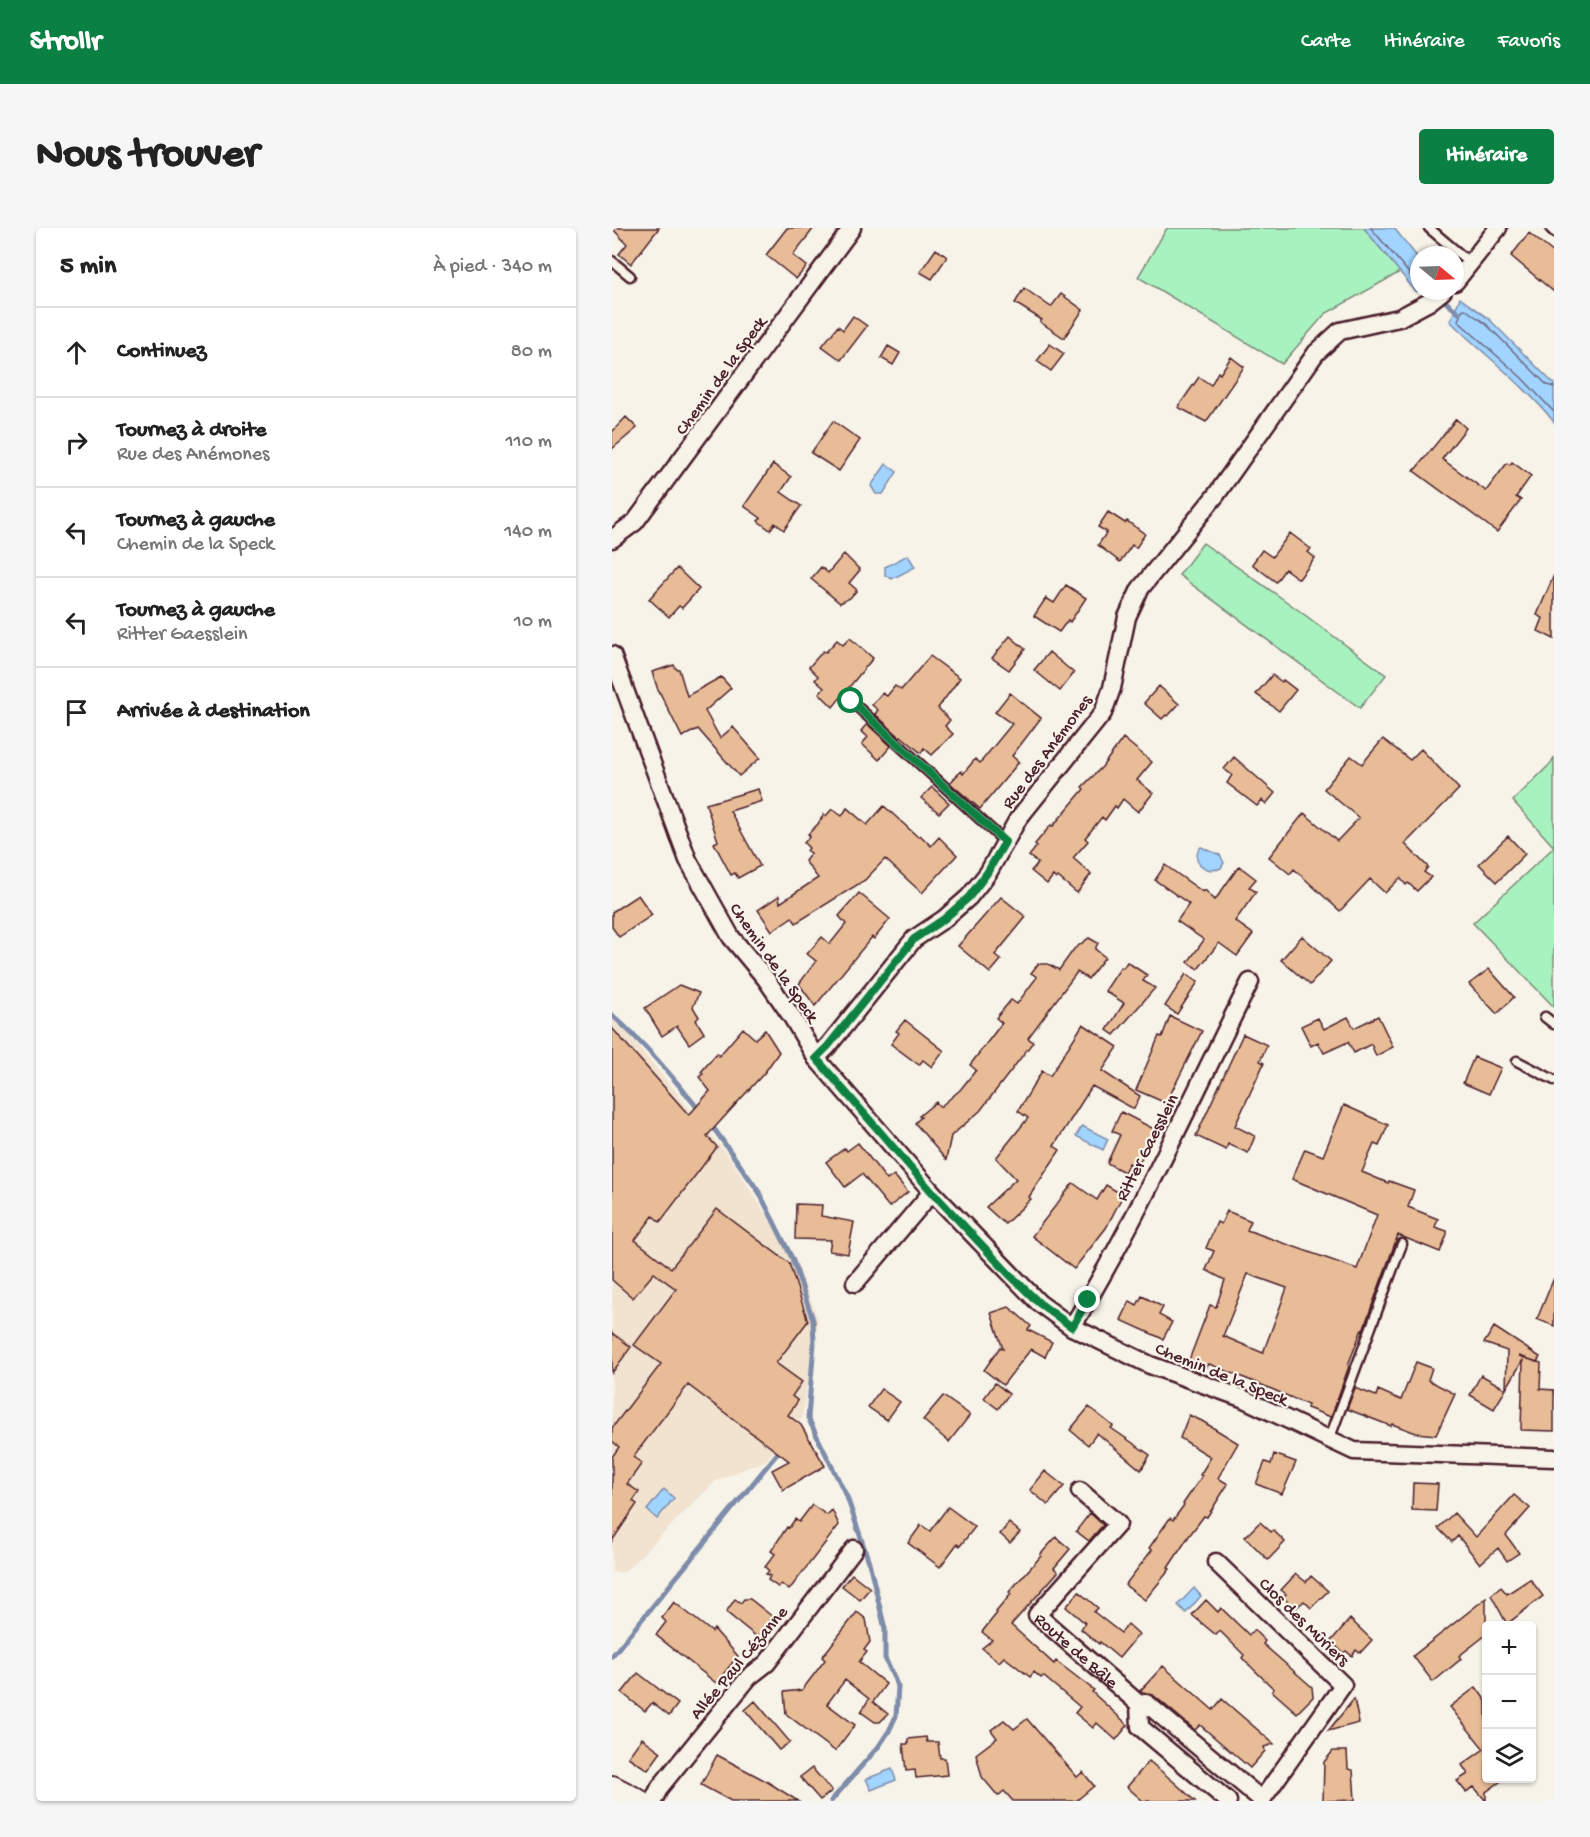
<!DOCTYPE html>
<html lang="fr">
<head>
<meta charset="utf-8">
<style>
  :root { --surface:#fff; --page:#f6f6f6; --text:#222; --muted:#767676; --line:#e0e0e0; --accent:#0b8043 }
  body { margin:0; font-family:"Gochi Hand",sans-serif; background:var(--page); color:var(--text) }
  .controls { position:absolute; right:18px; bottom:18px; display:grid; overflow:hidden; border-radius:6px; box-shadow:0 2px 4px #0004 }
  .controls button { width:54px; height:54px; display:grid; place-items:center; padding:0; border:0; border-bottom:2px solid var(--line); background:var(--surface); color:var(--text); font:30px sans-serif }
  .compass { position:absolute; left:798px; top:18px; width:54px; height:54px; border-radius:50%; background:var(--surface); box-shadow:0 2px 4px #0004; rotate:109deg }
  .stop { position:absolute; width:18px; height:18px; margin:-14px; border:4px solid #0b8043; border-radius:50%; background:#fff }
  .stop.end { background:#0b8043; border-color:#fff; box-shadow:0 2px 6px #0008 }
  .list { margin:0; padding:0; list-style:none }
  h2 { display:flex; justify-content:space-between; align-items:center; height:78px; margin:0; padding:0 24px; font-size:26px }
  h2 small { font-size:20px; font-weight:400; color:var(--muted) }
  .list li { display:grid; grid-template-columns:39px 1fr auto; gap:18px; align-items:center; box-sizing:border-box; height:90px; padding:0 24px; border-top:2px solid var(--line) }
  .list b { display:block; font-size:22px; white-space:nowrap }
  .list p { margin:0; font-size:20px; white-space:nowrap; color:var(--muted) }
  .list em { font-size:20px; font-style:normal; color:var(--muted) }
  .icon { flex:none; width:33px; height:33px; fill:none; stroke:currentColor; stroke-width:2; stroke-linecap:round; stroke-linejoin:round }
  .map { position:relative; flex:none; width:942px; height:1573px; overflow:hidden; border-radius:6px }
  header { display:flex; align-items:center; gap:36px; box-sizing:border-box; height:84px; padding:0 30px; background:var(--accent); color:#fff }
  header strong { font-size:28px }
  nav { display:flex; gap:33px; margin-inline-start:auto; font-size:21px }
  .intro { display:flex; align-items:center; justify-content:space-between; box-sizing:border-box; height:144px; padding:0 36px }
  h1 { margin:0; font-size:42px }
  .button { padding:15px 27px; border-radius:6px; background:var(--accent); color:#fff; font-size:21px; font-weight:700 }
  main { display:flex; gap:36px; padding:0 36px }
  aside { flex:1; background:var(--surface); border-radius:6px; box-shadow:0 2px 4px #0004 }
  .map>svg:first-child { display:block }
  .built { fill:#f2e2d0 }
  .green { fill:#a8f2c0; stroke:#798876; stroke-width:1.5 }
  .water { fill:#a1d4ff; stroke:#7e8caa; stroke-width:1.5 }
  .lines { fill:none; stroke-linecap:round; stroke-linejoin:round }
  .shore { stroke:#6d6780; stroke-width:1.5 }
  .stream { stroke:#7e8caa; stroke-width:5 }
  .building { fill:#e7bc97; stroke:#4a1f2b; stroke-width:1.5; fill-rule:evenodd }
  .lane-casing { stroke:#4a1f2b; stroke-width:13 }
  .street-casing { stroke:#4a1f2b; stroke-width:21 }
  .secondary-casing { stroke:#4a1f2b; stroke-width:28 }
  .lane { stroke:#f7f3e8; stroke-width:8 }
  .street { stroke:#f7f3e8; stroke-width:16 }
  .secondary { stroke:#f7f3e8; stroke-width:24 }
  .route { stroke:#0b8043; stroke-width:8 }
  .labels { text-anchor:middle; stroke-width:4.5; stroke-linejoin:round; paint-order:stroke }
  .street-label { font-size:18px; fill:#4a1f2b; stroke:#f7f3e8 }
</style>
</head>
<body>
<header>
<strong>Strollr</strong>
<nav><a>Carte</a><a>Itinéraire</a><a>Favoris</a></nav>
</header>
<div class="intro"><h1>Nous trouver</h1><a class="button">Itinéraire</a></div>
<main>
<aside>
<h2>5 min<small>À pied · 340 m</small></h2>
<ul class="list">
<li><svg class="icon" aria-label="ahead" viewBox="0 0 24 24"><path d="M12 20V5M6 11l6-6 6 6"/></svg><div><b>Continuez</b></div><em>80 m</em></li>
<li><svg class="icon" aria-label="right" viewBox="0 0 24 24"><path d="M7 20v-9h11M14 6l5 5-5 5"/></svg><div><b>Tournez à droite</b><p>Rue des Anémones</p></div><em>110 m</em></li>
<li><svg class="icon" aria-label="left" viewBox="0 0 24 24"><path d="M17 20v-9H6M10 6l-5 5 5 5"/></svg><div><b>Tournez à gauche</b><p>Chemin de la Speck</p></div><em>140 m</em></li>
<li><svg class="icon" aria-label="left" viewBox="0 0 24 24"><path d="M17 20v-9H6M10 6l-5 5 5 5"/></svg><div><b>Tournez à gauche</b><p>Ritter Gaesslein</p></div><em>10 m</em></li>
<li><svg class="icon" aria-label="arrive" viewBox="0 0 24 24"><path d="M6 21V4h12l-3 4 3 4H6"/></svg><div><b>Arrivée à destination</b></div></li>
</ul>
</aside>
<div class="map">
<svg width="942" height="1573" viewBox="0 0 942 1573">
  <rect width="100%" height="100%" fill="#f7f3e8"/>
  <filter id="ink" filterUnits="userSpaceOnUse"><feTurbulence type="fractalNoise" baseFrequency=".0167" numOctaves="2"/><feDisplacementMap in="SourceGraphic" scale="12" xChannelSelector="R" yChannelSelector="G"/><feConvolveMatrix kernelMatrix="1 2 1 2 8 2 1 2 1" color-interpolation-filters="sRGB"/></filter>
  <g filter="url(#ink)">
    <!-- built -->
    <path class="built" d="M0,786L118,930L185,1035L206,1092L190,1190L154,1232L104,1253L12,1344H0Z"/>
    <!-- green -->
    <path class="green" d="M555,0H752L788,44L713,86L670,136L526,49Z
      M591,315L678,376L774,447L748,480L567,347Z
      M942,529V779L861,695L942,619L901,573L939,535Z"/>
    <!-- water -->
    <path class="water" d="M752,0H782L807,31V62L804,64Z
      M848,70L877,91L942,156V194C912,156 872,127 838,93Z
      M274,236L285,244L271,266H264L259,258Z
      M296,327L303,339L280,351L273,347V339Z
      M589,619L608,627L612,635L609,640C595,647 576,633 589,619Z
      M470,898L496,911L491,922L464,908Z
      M52,1261L62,1270L45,1291L35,1282Z
      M582,1360L589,1368L574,1385L566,1377Z
      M280,1541L284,1552L259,1562L254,1551Z"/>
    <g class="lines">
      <!-- shore -->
      <path class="shore" d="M759,0L807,57
        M942,159L935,157L874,96L853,81L850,82L846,93L910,150L942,184"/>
      <!-- stream -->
      <path class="stream" d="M829,70L847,85
        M0,787C33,816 60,848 88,883
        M98,895L147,964L180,1030L201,1092L202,1115L196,1190L235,1269L257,1334L273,1401V1430L286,1459L284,1488L277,1503L267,1518L219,1573
        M0,1428L169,1221"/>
    </g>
    <!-- building -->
    <path class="building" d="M0,0H47L19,36L7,26L15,16Z
      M175,0H202L181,27L195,38L184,51L154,27Z
      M917,5L942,25V64L899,28Z
      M324,21L335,29L320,51L308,44Z
      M412,60L439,79L449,66L471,82L452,110L428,94L430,92L403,75Z
      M241,88L255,98L229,132L210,118L226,98L231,102Z
      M438,116L452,126L439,143L425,133Z
      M276,118L288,125L281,137L269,130Z
      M619,129L632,139L594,194L566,179L587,149L599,157L606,144L608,146Z
      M14,189L25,200L0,221V204Z
      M844,191L854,200L830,231L874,263L895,235L898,237L900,234L919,248L904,269L909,272L885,304L802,243Z
      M221,193L248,212L227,243L199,225Z
      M161,236L179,249L169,264L189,278L172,302L163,295L158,302L146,293L149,290L132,278Z
      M496,284L513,295L515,293L533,306L524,320L520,317L508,334L486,317L495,304L486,299Z
      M678,305L699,321L696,324L703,330L687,351L673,341L664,354L640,336L650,322L660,329Z
      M232,326L248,342L237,355L245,362L238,370L228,375L199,351L209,339L216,345Z
      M65,340L87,361L70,380L67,378L57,389L37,371Z
      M942,347V411L926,403L931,390L925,387Z
      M454,357L474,370L458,394L456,392L447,404L422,388L434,370L442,375Z
      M398,408L413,421L397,442L380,430Z
      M238,410L261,430L221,479L207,465L212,460L203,452L206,448L197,439L211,423L214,424L225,412L231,417Z
      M437,424L462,445L448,463L422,442Z
      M318,428L348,450L326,480L338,492L333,498L341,506L320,527L312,520L309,525L289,508L288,509L263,486L266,482L260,477L270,465L275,468L283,458L289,462Z
      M62,437L64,441H67L75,468L109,449L119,460L93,483L108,510L121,499L148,530L127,548L86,501L70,509L48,465H47L40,444Z
      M660,447L670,454L671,452L684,462L667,483L644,466Z
      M547,458L567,476L556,488L554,487L550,491L532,475Z
      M398,465L429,490L400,528L407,534L368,581L338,555L349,543L351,546L363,531L368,535L400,496L383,484Z
      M255,496L279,518L267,532L250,516L256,509L249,503Z
      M511,510L540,534L525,552L541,565L526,584L511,571L505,580L503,578L493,592L490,589L473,610L476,613L461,630L479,646L465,665L446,649L444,651L441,648L435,656L419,643L426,635L417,628L425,618L423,616L439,597L441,598L472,561L470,559L490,539Z
      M771,511L798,532L809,521L847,561L793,616L816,639L812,644L819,649L805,663L796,655L794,657L788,650L773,665L758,651L728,683L682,641L678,646L657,629L692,585L725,613L747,590L712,561L739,528L750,536Z
      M622,529L663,565L654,576L650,572L645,578L615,555L620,547L612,541Z
      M320,559L337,575L327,585L309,570Z
      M146,561L150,573L118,583L148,638L126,650L123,645L119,647L102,615L106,613L94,576Z
      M272,578L306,609L308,607L319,618L327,609L345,627L310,665L273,631L253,652L184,695L180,689L160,703L146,682L167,668L168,675L206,650L193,633L199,625L195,623L197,620L192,615L198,608L196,606L206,596L212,586L214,588L220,581L230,588L235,580L255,597Z
      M896,608L913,626L885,654L867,636Z
      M553,637L591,664L593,662L603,672L627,638L644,651L637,659L644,664L623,693L641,706L625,728L607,715L586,741L576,734L592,712L565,693L577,676L543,652Z
      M247,665L278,691L262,711L260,709L203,778L187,756L204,733L195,726L210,709L218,716L234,696L227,688Z
      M26,667L40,687L7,709L0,699V684Z
      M389,669L414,689L383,727L389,732L378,745L346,718Z
      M690,708L719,733L698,757L669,732Z
      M477,710L486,715L483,721L493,729L476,751L465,744L416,810L421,814L368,883L339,908L334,932L303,895L309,889L307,888L324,874L328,879L348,862L364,842L358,837L390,795L384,790L399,772L405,776L425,749L419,745L426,736H436L447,742L462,721Z
      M515,734L535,747L531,753L543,760L502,807L495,802L512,775L493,763L509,739L511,740Z
      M877,741L902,769L885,786L857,756Z
      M574,746L586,754L565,786L553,778Z
      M67,757L87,765L81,779L87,789L84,792L92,805L77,816L65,798L50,808L33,780Z
      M558,788L590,803L554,875L524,862L547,808L550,809Z
      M766,788L781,819L764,828L759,816L742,825L736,814L712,825L706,814L699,818L689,798L706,790L712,801L736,789L742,800Z
      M293,792L332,823L320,839L311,832L307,837L279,816L287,805L284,803Z
      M471,796L506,819L490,843L528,868L522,881L480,858L442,918L448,922L417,969L419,971L393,996L374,979L404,951L384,930L416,890L406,883L430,843L438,848Z
      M0,800L77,887L98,863L87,849L91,846L89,844L105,825L107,828L131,800L143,811L153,802L167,824L153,844L95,908L105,919L48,994L41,988L23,1012L59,1040L105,981L177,1035L196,1093L164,1135L190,1154L180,1168L186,1173L176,1187L189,1197L213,1238L171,1262L160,1242L177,1233L76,1157L21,1229L30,1235L15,1256L27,1264L21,1273L25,1276L0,1313V1229L7,1219L0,1213V1200L49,1136L22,1117L64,1061L42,1045L21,1070L0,1052Z
      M631,806L655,817L648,833L652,835L623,898L643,908L636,925L616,916L614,922L584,908Z
      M862,829L889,840L877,866L851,855Z
      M732,877L776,897L767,918L762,916L750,944L776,955L777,953L802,962L796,979L826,991L823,999L835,1003V1006L828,1024L786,1007L751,1102L750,1101L736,1137L737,1138L719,1189L695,1180L696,1177L655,1159L597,1136L595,1139L577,1132L598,1077L604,1079L613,1052L594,1042L602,1023L594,1020L605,994L609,996L615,983L639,993L635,1002L745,1041L765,987L680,951L693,921L711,928ZM636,1046L675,1060L651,1125L611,1108Z
      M509,884L544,902L525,939L517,935L512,944L495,935L508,907L500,903Z
      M246,915L275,952L282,947L296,964L277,979L250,946L233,959L214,934L233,920L235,923Z
      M461,955L485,972L494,957L511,967L494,1000L462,1041L420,1008Z
      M184,976L210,977L209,988L242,994L236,1026L217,1023L219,1012L183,1011Z
      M942,1050V1098L925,1091Z
      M530,1068L551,1079L547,1087L560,1094L551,1111L509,1092L518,1073L525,1077Z
      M397,1079L419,1098L416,1102L440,1114L433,1129L419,1121L391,1157L372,1142L388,1119L391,1121L379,1085Z
      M882,1099L928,1129L925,1134L907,1128L929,1135L928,1161L942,1162V1203L909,1202L911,1132L894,1161L895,1123L872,1115Z
      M0,1105L19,1119L0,1145Z
      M804,1134L820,1140L816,1152L843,1166L824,1207L804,1205L780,1196L779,1198L735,1181L743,1160L764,1168L766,1162L789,1172Z
      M869,1147L894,1161L882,1181L858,1167Z
      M383,1155L397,1166L386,1181L372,1170Z
      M269,1161L288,1174L275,1192L256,1179Z
      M331,1168L358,1187L337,1214L311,1192Z
      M477,1179L501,1198L499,1200L538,1227L529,1242L485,1205L476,1217L458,1202Z
      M577,1187L590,1193L626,1215L606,1250L616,1256L595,1289L592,1288L577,1308L556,1340L558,1341L533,1372L513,1357L540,1322L537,1320L558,1290L561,1292L572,1277L571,1276L590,1248L588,1247L599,1229L568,1210Z
      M662,1226L684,1234L670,1266L644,1256L653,1234L659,1236Z
      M433,1243L452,1258L436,1277L418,1262Z
      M801,1255L826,1256L824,1283L800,1282Z
      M902,1267L918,1280L894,1307L907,1325L895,1333L886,1320L868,1336L846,1308L840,1314L826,1300L842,1285L864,1309Z
      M200,1277L215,1287L220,1282L227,1297L177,1362L169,1356L166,1359L156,1352L158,1348L154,1346L157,1343L153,1339L163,1326L159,1323L175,1299L177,1300L183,1291L187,1294Z
      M336,1279L363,1299L348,1318L345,1316L328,1339L296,1315L309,1297L318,1303Z
      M478,1285L491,1297L477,1313L464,1303Z
      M648,1294L659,1304L661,1302L673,1314L656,1332L633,1309Z
      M397,1295L408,1304L398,1315L388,1306Z
      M444,1309L458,1321L442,1340L446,1344L399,1397L442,1436L444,1433L482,1462L480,1464L516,1497L504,1512L485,1495L481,1500L463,1485L468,1479L431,1448L429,1450L422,1444L418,1449L392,1429L387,1434L370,1420L380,1412L370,1404L385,1385L384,1384L399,1366L397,1364L429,1328L428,1327Z
      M240,1346L258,1360L248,1372L230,1358Z
      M684,1346L694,1354L699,1348L716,1363L699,1380L692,1373L683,1381L671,1369L674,1366L669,1362Z
      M918,1351L931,1368L895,1396L879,1367L889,1359L895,1366Z
      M467,1364L486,1380L482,1384L509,1405L516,1396L527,1406L507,1430L488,1414L487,1416L469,1401L473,1395L454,1379Z
      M874,1370V1407L847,1428L849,1431L821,1454L801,1428Z
      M123,1371L129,1375L132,1371H138L161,1389L145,1409L114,1384Z
      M594,1372L606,1384L609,1380L637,1407L642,1402L653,1413L651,1416L700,1459L701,1469L685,1485L660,1463L662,1461L630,1430L632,1427L608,1403L604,1407L580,1387Z
      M62,1374L100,1404L102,1401L126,1428L104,1455L44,1407L54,1394L50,1390Z
      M245,1384L254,1391L258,1414L252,1422L255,1424L247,1434L274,1456L261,1474L276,1486L268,1494H263L249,1484L257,1471L233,1452L215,1476L243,1497L223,1523L174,1486L172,1464L190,1462L213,1432L210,1429Z
      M738,1391L760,1412L748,1425L744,1422L740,1428L734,1423L731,1425L719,1413Z
      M551,1438L601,1482L610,1471L662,1516L652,1519L653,1523L638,1540L588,1497L583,1502L541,1467L528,1463Z
      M26,1445L66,1476L57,1488L40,1475L33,1483L10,1465Z
      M864,1459L874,1473V1551H892L874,1564V1573L862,1559L854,1564L845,1553L856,1546L850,1537L872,1521L838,1479Z
      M742,1471L747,1495L716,1503Z
      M143,1473L178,1514L167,1522L133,1482Z
      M415,1491L465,1549L471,1544L482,1558L464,1573H401L392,1563L386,1568L370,1549L364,1526L385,1510L379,1502L392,1492L402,1501Z
      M314,1509L315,1514H326L328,1530H333L335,1547L304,1550L303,1542L294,1543L291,1516H296V1511Z
      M30,1510L49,1524L36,1542L16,1529Z
      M721,1523H735L736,1541L741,1542L743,1572L711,1573L712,1534Z
      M105,1527L154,1553L186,1573H119L89,1557Z
      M537,1533L562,1554L583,1573H531L515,1559Z
      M200,1540L220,1563L208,1572L188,1549Z"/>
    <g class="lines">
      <defs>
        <path id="lane" d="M817,0L858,35
          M938,0L942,4
          M0,33L18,48
          M239,473L393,614
          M933,789L942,796
          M905,833L942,852
          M717,1212L790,1016"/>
        <g id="street">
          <path d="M843,54L886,0"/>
          <path d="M0,311L23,294L240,0"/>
          <path d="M0,427L76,632L119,709L154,751L180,789L204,830L320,964L427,1075L460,1099L538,1137L630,1170L742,1223L942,1230"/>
          <path d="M204,830L216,818L302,711L332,691L357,669L376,645L406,591L491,485L500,460L515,389L528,361L604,267L704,125L728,103L787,90L817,74L831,63"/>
          <path d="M243,1055L320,964"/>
          <path d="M460,1099C527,989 580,869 638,754"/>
          <path id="s1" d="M468,1263L506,1296L425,1387L527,1476L528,1499L616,1573"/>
          <path d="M604,1334L731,1457L649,1573"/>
          <path d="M527,1476L534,1475L650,1572"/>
          <path d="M41,1573L48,1559L137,1449L155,1435L242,1321"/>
        </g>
        <path id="secondary" d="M0,1560L25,1573"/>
      </defs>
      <!-- lane casing -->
      <use href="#lane" class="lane-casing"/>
      <!-- street casing -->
      <use href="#street" class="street-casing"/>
      <!-- secondary casing -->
      <use href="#secondary" class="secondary-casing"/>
      <!-- lane -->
      <use href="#lane" class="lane"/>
      <!-- street -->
      <use href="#street" class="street"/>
      <!-- secondary -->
      <use href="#secondary" class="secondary"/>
    </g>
  </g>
  <g class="lines" filter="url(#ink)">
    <!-- route -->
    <path class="route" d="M239,473L393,614L375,645L357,669L332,691L302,711L216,818L204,830L320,964L397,1046L427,1075L460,1099L476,1072"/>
  </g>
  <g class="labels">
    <!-- street labels -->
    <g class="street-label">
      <text transform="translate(108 147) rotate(-54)" y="6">Chemin de la Speck</text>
      <text transform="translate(434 523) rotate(-53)" y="6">Rue des Anémones</text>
      <text transform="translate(163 734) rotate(55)" y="6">Chemin de la Speck</text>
      <text transform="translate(534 919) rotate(-63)" y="6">Ritter Gaesslein</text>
      <text transform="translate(610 1145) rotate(22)" y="6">Chemin de la Speck</text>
      <text transform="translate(693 1393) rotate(44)" y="6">Clos des Mûriers</text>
      <text dy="6" stroke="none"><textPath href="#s1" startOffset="225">Route de Bâle</textPath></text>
      <text transform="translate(126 1434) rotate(-50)" y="6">Allée Paul Cézanne</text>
    </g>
  </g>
</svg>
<div class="controls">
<button>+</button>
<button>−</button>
<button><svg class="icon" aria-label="layers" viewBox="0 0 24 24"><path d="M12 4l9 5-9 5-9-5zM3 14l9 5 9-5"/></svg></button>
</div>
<svg class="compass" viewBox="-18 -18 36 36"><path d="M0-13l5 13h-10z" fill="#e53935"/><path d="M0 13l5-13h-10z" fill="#767676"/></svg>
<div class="stop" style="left:239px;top:473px"></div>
<div class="stop end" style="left:476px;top:1072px"></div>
</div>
</main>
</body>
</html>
